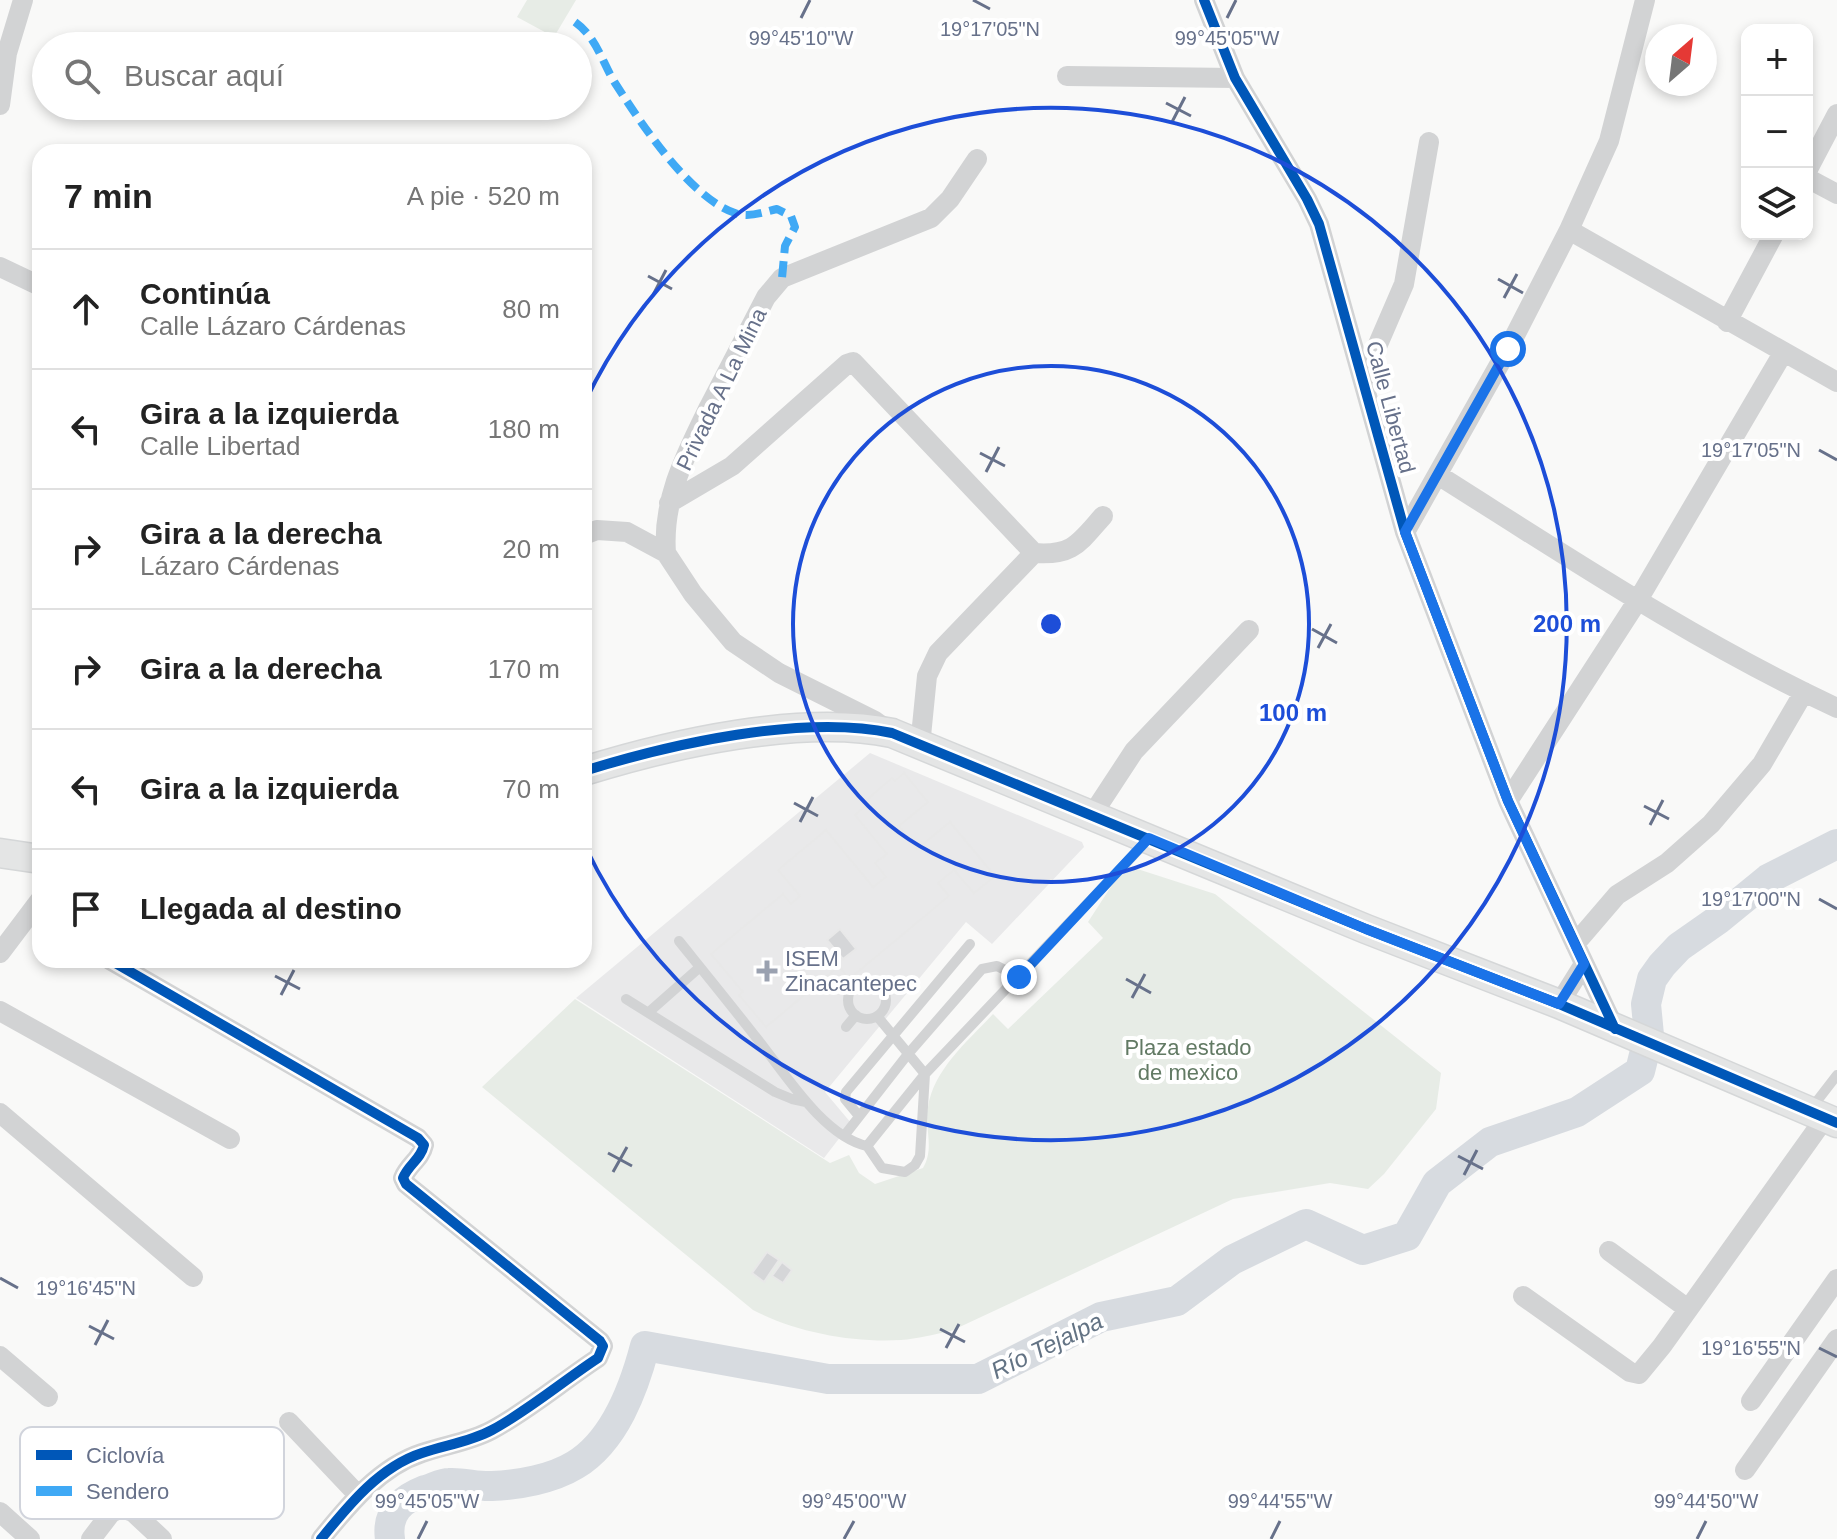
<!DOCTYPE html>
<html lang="es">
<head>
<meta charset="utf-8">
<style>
  :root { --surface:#fff; --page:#f6f6f6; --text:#222; --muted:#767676; --line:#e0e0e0 }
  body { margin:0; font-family:Arial,sans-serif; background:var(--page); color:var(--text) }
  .controls { position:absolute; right:24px; top:24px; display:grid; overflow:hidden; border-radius:16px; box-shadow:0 4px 12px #0003 }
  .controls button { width:72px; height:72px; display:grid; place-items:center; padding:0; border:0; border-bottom:2px solid var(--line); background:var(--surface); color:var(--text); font:40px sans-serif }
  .compass { position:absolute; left:1645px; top:24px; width:72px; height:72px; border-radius:50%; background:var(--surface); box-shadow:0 4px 12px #0003; rotate:28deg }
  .stop { position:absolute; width:24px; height:24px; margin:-18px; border:6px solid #1a73e8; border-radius:50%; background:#fff }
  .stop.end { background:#1a73e8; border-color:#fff; box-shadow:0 2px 8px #0008 }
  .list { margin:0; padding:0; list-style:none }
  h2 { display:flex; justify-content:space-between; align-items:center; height:104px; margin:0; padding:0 32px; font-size:34px }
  h2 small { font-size:26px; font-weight:400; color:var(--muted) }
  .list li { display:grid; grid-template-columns:52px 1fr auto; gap:24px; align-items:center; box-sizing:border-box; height:120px; padding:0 32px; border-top:2px solid var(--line) }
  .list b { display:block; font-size:30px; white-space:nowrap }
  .list p { margin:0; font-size:26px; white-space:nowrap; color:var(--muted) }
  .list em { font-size:26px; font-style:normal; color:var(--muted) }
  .icon { flex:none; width:44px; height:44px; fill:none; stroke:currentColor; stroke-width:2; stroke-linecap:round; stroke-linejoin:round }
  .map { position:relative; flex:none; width:1837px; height:1539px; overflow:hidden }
  .search { position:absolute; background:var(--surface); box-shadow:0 4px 12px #0003; left:32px; top:32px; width:560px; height:88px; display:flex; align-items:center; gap:20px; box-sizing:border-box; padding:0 28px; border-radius:44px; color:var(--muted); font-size:30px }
  .panel { position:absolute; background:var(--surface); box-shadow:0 4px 12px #0003; left:32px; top:144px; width:560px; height:824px; border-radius:24px }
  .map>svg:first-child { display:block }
  .built { fill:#e9e9ea }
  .green { fill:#e7ece6 }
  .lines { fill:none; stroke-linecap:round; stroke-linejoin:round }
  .river { stroke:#d7dbe0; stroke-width:30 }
  .building { fill:#d5d6d8; stroke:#e8e8e8; stroke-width:2; fill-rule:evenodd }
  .secondary-casing { stroke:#d5d7d8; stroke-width:31 }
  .lane { stroke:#d2d3d4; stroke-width:10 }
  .street { stroke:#d2d3d4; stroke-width:20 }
  .secondary { stroke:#e4e5e5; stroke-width:28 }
  .quiet { stroke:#3fa9f5; stroke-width:8; stroke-dasharray:16 8; stroke-linecap:butt }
  .cycleway-casing { stroke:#fff; stroke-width:15 }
  .cycleway { stroke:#0057b8; stroke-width:10 }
  .route { stroke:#1a73e8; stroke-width:10 }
  .ticks { fill:none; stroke:#67718a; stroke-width:3 }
  .ring { fill:none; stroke:#1d4ed8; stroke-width:4 }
  .poi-dot { fill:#9aa1b0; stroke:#fff; stroke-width:3 }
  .labels { text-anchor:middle; stroke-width:8; stroke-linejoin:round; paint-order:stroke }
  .street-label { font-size:22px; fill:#67718a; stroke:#fff }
  .poi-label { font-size:22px; fill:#67718a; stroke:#fff; text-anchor:start }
  .park-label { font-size:22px; fill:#627a64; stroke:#fff }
  .water-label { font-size:24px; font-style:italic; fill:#637384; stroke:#fff }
  .key { fill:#fff; stroke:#d1d4dc; stroke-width:2 }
  .key-label { font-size:22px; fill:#67718a }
  .ticks-label { font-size:20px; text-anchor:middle; fill:#67718a; stroke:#fff; stroke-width:8; stroke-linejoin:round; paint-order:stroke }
  .centre { fill:#1d4ed8; stroke:#fff; stroke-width:4 }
  .ring-label { font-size:24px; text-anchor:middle; font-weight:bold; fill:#1d4ed8; stroke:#fff; stroke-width:8; stroke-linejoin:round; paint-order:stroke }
</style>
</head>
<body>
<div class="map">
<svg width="1837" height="1539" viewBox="0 0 1837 1539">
  <rect width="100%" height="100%" fill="#f9f9f8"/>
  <!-- built -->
  <path class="built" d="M870,753L1082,842L1084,847L992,944L966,922L825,1092L851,1123L824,1158L576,998Z"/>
  <!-- green -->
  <path class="green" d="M527,0H576L554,37L517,17Z
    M1125,865L1215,894L1441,1073L1436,1109L1384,1174L1368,1189L1330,1183L1233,1199L951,1331C935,1334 917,1339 901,1340C853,1343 795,1332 753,1310L482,1087L575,999L830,1163L849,1155L859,1173L875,1184L923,1168C935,1147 924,1129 928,1107C934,1069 968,1041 993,1014L1008,1029L1103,938L1088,922Z"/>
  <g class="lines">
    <!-- river -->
    <path class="river" d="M390,1539C386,1512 402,1499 425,1490C433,1488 441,1483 449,1483C463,1482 478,1487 492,1486C519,1485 552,1479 575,1465C615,1441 634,1388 645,1346L828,1379H978L1101,1317L1177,1301L1232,1260L1306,1224L1363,1250L1407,1236L1437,1183L1490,1142L1577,1112L1640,1071L1649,1035L1646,1004L1652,979L1662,965L1679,947L1719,919L1768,879L1837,844"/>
  </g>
  <!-- building -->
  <path class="building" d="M904,773L928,802L899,826L917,849L950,822L995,876L974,893L954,870L938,883L949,896L849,979L839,966L766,1027L739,995L743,992L711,954L783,894L791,904L800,896L778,870L826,830L873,887L886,877L875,863L887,854L855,815L865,806L863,803L892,778L895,781ZM840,929L856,949L843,959L827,940Z
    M904,773L928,802L899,826L917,849L950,822L995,876L974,893L954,870L938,883L949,896L849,979L839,966L766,1027L739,995L743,992L711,954L783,894L791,904L800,896L778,870L826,830L873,887L886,877L875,863L887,854L855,815L865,806L863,803L892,778L895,781Z
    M767,1252L779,1260L764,1282L752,1273Z
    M782,1262L792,1270L783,1283L772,1276Z"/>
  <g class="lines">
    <defs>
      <path id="secondary" d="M584,771C671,744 802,714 892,733L1366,929L1559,1004L1837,1123
        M0,853L40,859"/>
    </defs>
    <!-- secondary casing -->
    <use href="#secondary" class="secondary-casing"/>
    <!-- lane -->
    <path class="lane" d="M679,941C704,972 730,1004 755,1036C783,1070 822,1136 867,1146L882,1168L905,1172L915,1165L920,1156L925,1074L1146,842
      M848 1000a19 19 0 1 1 38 0a19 19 0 1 1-38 0Z
      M626,999L775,1092L792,1099L806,1102
      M649,1012L700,967
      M846,1027L856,1015
      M1810,1110L1837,1075
      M859,1116L845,1099L846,1092L970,944
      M844,1136L908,1054L982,969L997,966L1019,977
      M867,1146L925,1074L877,1016"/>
    <!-- street -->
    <path class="street" d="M1204,0L1235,78L1307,199L1319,224L1405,532L1508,801L1615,1029
      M1067,76L1235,78
      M0,105L7,53L23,0
      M1807,171L1837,114
      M1807,178L1837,194
      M1569,230L1837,382
      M0,267L40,286
      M1727,322L1774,234
      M1363,379L1404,284L1429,142
      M1438,475C1568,557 1697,643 1837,708
      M669,503L732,466L847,364L853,362L1034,553
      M1405,532L1508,349L1569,230L1609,141L1645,0
      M584,535L597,530L627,532L666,553L693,594L733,642L779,673L875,721L886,729
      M666,553C662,499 686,454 709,407C728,370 747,334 766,297L782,278L931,218L950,199L977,159
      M920,746L927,676L938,653L1034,553C1073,556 1079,543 1103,516
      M1508,801L1638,600L1783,353
      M1092,815L1134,751L1249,630
      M1575,944L1617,895L1667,863L1711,824L1762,764L1804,692
      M0,953L40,900
      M110,960L418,1138L424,1145C421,1159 408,1165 403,1178L406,1184L600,1341L603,1346L598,1358C563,1381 529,1410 492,1430C470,1442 445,1445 422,1453C379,1467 348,1506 321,1539
      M1559,1004L1584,964
      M0,1011L230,1139
      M0,1113L193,1277
      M1609,1251L1688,1309
      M1523,1296L1630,1372L1639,1374L1662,1346L1825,1118
      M0,1356L48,1397
      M1751,1401L1837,1279
      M289,1422L358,1495
      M1745,1470L1837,1339
      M0,1512L30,1539
      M91,1539L111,1513L122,1508L133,1512L162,1539"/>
    <!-- secondary -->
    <use href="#secondary" class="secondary"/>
    <!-- quiet -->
    <path class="quiet" d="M575,22C597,38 601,60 615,83C640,122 690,198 735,213C749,218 764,212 777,209L791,216L795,227L785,246L782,278"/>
    <defs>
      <path id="cycleway" d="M1204,0L1235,78L1307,199L1319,224L1405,532L1508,801L1615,1029
        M584,771C671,744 802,714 892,733L1366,929L1559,1004L1837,1123
        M110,960L418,1138L424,1145C421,1159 408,1165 403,1178L406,1184L600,1341L603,1346L598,1358C563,1381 529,1410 492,1430C470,1442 445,1445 422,1453C379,1467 348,1506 321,1539"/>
    </defs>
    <!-- cycleway casing -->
    <use href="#cycleway" class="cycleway-casing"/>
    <!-- cycleway -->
    <use href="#cycleway" class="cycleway"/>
  </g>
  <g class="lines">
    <!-- route -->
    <path class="route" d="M1019,977L1149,838L1366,929L1559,1004L1584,964L1508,801L1405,532L1508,349"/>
  </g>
  <!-- ticks -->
  <path class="ticks" d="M973,0L990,9M801,18L810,0M1227,18L1236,0M1166,103L1191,116M1172,122L1185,97M648,276L672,289M1498,279L1523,293M653,295L666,270M1504,298L1517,274M1819,450L1837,460M980,453L1005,466M986,472L999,447M1312,629L1337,643M1318,648L1331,624M794,803L818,816M1644,806L1669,819M800,822L813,797M1650,825L1663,800M1819,899L1837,909M275,976L300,989M1126,979L1151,993M281,995L294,970M1132,998L1145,974M608,1153L632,1166M1458,1156L1483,1169M613,1172L627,1147M1464,1175L1477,1150M0,1278L18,1288M89,1326L114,1339M940,1329L965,1342M95,1345L108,1320M946,1348L959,1324M1819,1348L1837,1357M418,1539L427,1521M844,1539L854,1521M1271,1539L1280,1521M1697,1539L1706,1521"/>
  <!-- distance rings -->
  <g class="ring">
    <circle cx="1051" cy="624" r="258"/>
    <path d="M585 402A516 516 0 1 1 585 846"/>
  </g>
  <!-- markers -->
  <path class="poi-dot" d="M763 959h8v8h8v8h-8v8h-8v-8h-8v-8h8z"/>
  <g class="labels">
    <!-- street labels -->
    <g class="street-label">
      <text transform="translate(721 389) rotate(-64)" y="8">Privada A La Mina</text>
      <text transform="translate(1391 407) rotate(75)" y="8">Calle Libertad</text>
    </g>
    <!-- poi labels -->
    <g class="poi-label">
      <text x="785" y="966">ISEM<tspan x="785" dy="25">Zinacantepec</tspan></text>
    </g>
    <!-- park labels -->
    <g class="park-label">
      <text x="1188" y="1055">Plaza estado<tspan x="1188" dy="25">de mexico</tspan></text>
    </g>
    <!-- water labels -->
    <g class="water-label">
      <text transform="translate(1047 1346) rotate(-26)" y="8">Río Tejalpa</text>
    </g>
  </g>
  <!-- legend -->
  <rect x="20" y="1427" width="264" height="92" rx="12" class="key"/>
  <rect x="36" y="1450" width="36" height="10" fill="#0057b8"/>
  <rect x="36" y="1486" width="36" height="10" fill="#3fa9f5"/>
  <g class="key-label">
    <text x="86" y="1463">Ciclovía</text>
    <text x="86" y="1499">Sendero</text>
  </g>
  <g class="ticks-label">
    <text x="990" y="36">19°17'05"N</text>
    <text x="801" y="45">99°45'10"W</text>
    <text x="1227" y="45">99°45'05"W</text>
    <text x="1751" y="457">19°17'05"N</text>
    <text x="1751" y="906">19°17'00"N</text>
    <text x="86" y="1295">19°16'45"N</text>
    <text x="1751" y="1355">19°16'55"N</text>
    <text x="427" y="1508">99°45'05"W</text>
    <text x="854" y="1508">99°45'00"W</text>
    <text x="1280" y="1508">99°44'55"W</text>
    <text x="1706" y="1508">99°44'50"W</text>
  </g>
  <circle cx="1051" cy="624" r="12" class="centre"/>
  <g class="ring-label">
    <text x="1567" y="632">200 m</text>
    <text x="1293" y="721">100 m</text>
  </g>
</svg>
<div class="controls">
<button>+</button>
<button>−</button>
<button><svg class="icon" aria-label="layers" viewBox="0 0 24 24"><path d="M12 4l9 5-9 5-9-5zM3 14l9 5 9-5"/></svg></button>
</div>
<svg class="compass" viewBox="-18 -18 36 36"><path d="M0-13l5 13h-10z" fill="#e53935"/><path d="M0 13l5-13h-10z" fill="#767676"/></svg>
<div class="stop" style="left:1508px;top:349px"></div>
<div class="stop end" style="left:1019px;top:977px"></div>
<div class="search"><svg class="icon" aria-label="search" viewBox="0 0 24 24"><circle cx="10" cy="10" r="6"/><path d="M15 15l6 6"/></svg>Buscar aquí</div>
<section class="panel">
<h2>7 min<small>A pie · 520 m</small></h2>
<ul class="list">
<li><svg class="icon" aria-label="ahead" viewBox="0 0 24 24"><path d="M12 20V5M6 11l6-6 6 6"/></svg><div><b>Continúa</b><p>Calle Lázaro Cárdenas</p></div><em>80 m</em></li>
<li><svg class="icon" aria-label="left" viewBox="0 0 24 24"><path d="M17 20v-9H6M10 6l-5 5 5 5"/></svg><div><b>Gira a la izquierda</b><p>Calle Libertad</p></div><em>180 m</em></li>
<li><svg class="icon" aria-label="right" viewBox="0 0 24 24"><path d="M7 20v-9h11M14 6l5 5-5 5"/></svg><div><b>Gira a la derecha</b><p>Lázaro Cárdenas</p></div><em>20 m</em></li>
<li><svg class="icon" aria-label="right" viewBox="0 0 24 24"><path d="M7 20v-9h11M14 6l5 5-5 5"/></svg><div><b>Gira a la derecha</b></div><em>170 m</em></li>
<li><svg class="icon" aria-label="left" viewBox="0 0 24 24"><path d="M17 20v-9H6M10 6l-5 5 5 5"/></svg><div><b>Gira a la izquierda</b></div><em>70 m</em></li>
<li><svg class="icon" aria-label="arrive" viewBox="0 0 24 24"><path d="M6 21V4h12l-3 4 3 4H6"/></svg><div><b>Llegada al destino</b></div></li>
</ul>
</section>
</div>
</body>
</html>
